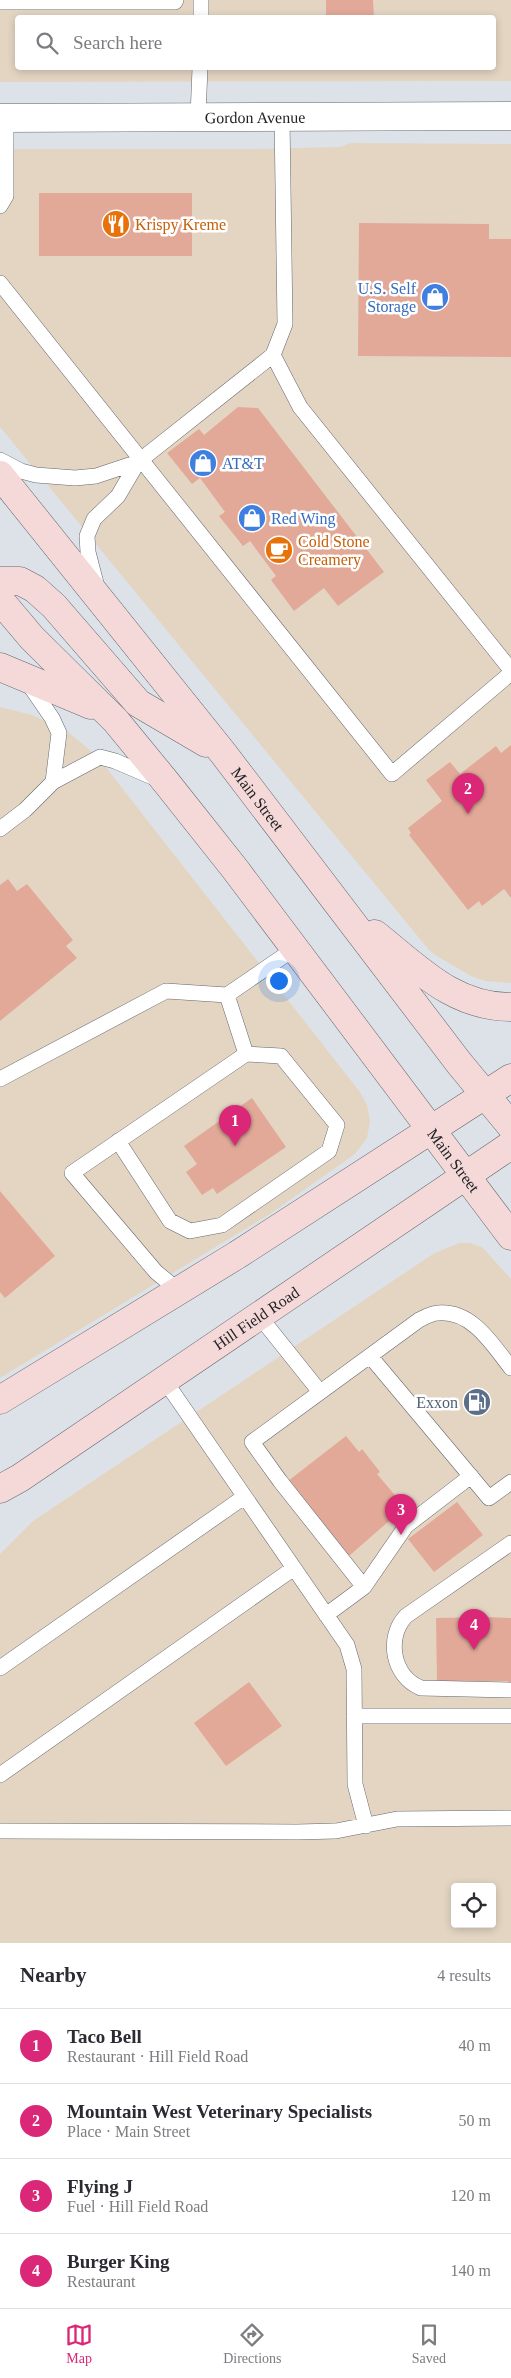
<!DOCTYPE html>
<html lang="en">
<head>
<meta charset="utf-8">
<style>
  :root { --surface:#fff; --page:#f2f2f3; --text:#2b2b33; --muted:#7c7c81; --line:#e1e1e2; --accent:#db2777 }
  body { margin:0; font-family:Georgia,serif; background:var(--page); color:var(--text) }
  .controls { position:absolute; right:15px; bottom:15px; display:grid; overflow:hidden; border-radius:5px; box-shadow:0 2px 8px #0003 }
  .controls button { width:45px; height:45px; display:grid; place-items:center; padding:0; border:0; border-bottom:1px solid var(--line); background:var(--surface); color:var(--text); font:25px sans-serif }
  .you { position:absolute; left:278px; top:980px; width:18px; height:18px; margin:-12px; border:4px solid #fff; border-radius:50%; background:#1a73e8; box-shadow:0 0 0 8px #1a73e833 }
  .badge { display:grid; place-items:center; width:32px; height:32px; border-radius:50%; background:var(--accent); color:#fff; font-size:16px; font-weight:700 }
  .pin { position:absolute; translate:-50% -41px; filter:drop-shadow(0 1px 2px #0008) }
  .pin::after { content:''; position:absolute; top:26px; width:18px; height:15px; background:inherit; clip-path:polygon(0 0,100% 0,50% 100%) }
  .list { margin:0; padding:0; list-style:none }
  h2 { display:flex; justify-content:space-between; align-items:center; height:65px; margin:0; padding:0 20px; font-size:21px }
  h2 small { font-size:16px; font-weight:400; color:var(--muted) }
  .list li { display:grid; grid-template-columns:32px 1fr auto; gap:15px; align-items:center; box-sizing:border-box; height:75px; padding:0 20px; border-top:1px solid var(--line) }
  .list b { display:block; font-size:19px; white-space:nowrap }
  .list p { margin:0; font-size:16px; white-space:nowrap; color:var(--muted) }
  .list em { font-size:16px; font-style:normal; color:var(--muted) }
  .icon { flex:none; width:28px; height:28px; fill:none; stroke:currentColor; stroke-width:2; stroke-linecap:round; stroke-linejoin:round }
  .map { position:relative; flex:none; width:511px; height:1943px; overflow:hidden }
  .search { position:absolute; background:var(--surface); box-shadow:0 2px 8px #0003; left:15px; right:15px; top:15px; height:55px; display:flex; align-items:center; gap:12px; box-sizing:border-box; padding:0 18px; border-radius:5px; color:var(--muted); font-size:19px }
  .sheet { height:365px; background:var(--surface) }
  nav { display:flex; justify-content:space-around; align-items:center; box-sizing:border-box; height:70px; border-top:1px solid var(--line); background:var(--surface); font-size:14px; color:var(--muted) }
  nav a { display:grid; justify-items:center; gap:2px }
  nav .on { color:var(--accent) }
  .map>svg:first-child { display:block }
  .commercial { fill:#e3d5c2; fill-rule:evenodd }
  .building { fill:#e2a999 }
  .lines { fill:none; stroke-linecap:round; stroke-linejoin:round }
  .service-casing { stroke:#63676e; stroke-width:16 }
  .minor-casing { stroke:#63676e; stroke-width:29 }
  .secondary-casing { stroke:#63676e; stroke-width:29 }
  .service { stroke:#fff; stroke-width:15 }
  .minor { stroke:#fff; stroke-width:28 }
  .secondary { stroke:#f4d9d8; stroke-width:28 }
  .labels { text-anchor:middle; stroke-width:5; stroke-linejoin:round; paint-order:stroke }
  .street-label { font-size:16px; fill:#1f2023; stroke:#fff }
  .food-label { font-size:16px; fill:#c56008; stroke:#fff; text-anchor:start }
  .shop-label { font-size:16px; fill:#366cbe; stroke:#fff; text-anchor:start }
  .service-label { font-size:16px; fill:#4e5e75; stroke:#fff; text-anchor:end }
</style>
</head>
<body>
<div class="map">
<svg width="511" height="1943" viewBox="0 0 511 1943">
  <rect width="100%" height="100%" fill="#dde2e9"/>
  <!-- commercial -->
  <path class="commercial" d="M0,0H511V81L0,82ZM18,18H494V68H18Z
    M351,143L511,144V983L485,981L471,976L435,955L428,949L0,427V149H252L340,147Z
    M0,707L32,715L67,731L97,756L360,1092L367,1105L370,1121L367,1138L355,1154L270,1214L0,1378Z
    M459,1243H471L483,1248L511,1279V1943H0V1554L33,1521L433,1254ZM455,1887H492V1924H455Z"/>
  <!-- building -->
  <path class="building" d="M326,0H373L374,18H326Z
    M39,193H192V256H39Z
    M359,223L489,224V239H511V357L358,356Z
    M238,407L258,408L384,572L338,606L324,588L294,611L271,580L276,576L250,541L243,546L219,516L225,512L200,478L192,484L167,453L199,429L204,435Z
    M511,745V898L504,889L482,906L479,901L468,910L409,835L411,833L408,828L442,801L426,780L450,762L460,774L496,746L501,753Z
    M8,879L17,891L27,884L73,940L66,946L77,958L0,1021V885Z
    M252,1098L286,1147L217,1194L213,1188L202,1195L186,1172L197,1164L184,1146Z
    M0,1191L55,1256L5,1298L0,1292Z
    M346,1436L359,1452L362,1449L380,1472L377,1474L405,1507L349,1556L288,1481Z
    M457,1502L483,1535L434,1572L408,1539Z
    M487,1617L511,1618V1688H508V1681H437L436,1618Z
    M249,1682L282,1726L226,1766L194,1723Z"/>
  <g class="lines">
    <defs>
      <path id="service" d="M0,2H175L176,0
        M201,18V0
        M198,116L200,68
        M282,117L285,324L273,355L300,407L511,670
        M0,206L6,196V117
        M0,283L392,774L511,673
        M0,460L21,471L36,475L75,478L96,476L138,462L273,355
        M97,587L88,552L87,536L94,519L118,496L138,462
        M28,683L52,718L59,733L53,782
        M0,829L25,810L53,782L100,757L115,761L157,779
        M0,1079L166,991L227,995L294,949
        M118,1141L170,1221L190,1231L222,1225L329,1151L337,1125L281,1056L246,1054
        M179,1291L156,1272L72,1173L246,1054L227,995
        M260,1317L320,1392
        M370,1356L489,1498L511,1482
        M165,1381L347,1645L354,1669L355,1784L366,1826
        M471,1476L406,1526L364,1587L280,1481L252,1442L419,1320C425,1317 432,1313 438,1313C472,1310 492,1344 511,1368
        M511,1543L406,1616C386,1637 392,1676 421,1688L511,1690
        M326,1615L364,1587
        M0,1668L244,1497
        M354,1716H511
        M0,1775L294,1568
        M0,1831L297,1832L336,1831L397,1819L511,1818"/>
      <g id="minor">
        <path id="s1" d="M0,118L511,116"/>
      </g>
      <g id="secondary">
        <path id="s2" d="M0,475L223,753L459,1063L511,1126"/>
        <path d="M0,581H20L35,589L54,606L138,703L206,743"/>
        <path id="s3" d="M0,600L32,638L116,721L166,782L235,869L511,1236"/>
        <path d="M0,667L91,705"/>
        <path d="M375,934C418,968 453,1007 511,1007"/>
        <path d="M0,1400L237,1255L511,1078"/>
        <path id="s4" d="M0,1489L20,1478L511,1145"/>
      </g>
    </defs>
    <!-- service casing -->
    <use href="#service" class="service-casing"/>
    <!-- minor casing -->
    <use href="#minor" class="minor-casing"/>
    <!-- secondary casing -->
    <use href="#secondary" class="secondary-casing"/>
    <!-- service -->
    <use href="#service" class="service"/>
    <!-- minor -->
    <use href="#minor" class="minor"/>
    <!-- secondary -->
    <use href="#secondary" class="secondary"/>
  </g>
  <!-- icons -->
  <defs>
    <symbol id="restaurant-disc" viewBox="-11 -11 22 22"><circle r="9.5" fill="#e8710a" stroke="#fff"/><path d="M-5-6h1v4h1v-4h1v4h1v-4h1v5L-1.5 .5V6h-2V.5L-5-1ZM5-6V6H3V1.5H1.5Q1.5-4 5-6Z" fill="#fff"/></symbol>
    <symbol id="shop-disc" viewBox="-11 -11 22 22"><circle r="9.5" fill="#3f7fe0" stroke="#fff"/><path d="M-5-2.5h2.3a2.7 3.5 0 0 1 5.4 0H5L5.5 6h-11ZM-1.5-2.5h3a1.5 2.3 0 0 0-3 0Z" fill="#fff"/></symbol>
    <symbol id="cafe-disc" viewBox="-11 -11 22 22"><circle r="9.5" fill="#e8710a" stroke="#fff"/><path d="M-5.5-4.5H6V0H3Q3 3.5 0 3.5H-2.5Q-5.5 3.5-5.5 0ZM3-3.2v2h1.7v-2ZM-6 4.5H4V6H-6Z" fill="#fff"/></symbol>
    <symbol id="fuel-disc" viewBox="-11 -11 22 22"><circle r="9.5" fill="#5c6f8a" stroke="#fff"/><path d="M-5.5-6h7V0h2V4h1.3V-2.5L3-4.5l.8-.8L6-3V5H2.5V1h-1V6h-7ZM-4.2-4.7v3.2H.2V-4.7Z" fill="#fff"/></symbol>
  </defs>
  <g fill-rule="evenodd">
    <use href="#restaurant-disc" x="100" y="208" width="32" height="32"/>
    <use href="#shop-disc" x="419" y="281" width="32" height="32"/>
    <use href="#shop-disc" x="187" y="447" width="32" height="32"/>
    <use href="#shop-disc" x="236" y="502" width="32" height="32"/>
    <use href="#cafe-disc" x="263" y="534" width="32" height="32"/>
    <use href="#fuel-disc" x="461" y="1386" width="32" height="32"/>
  </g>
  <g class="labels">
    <!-- street labels -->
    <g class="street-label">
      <text dy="6" stroke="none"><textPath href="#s1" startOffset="255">Gordon Avenue</textPath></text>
      <text dy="6" stroke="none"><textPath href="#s2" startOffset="414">Main Street</textPath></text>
      <text dy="6" stroke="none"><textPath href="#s3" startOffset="722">Main Street</textPath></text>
      <text dy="6" stroke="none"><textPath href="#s4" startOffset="308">Hill Field Road</textPath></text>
    </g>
    <!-- food labels -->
    <g class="food-label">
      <text x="135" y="230">Krispy Kreme</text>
      <text x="298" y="547">Cold Stone<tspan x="298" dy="18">Creamery</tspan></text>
    </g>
    <!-- shop labels -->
    <g class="shop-label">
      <text x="416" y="294" text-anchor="end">U.S. Self<tspan x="416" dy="18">Storage</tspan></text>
      <text x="222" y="469">AT&amp;T</text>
      <text x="271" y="524">Red Wing</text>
    </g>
    <!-- service labels -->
    <g class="service-label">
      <text x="458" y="1408">Exxon</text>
    </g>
  </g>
</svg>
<div class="controls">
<button><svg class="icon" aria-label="locate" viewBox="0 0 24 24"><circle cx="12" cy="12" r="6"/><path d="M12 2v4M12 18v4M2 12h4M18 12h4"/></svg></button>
</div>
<div class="you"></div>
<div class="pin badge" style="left:235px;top:1146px">1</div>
<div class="pin badge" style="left:468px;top:814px">2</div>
<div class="pin badge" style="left:401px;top:1535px">3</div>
<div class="pin badge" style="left:474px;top:1650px">4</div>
<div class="search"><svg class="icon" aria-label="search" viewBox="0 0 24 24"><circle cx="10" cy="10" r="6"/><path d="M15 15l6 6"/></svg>Search here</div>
</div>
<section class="sheet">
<h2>Nearby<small>4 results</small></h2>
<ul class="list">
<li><span class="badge">1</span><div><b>Taco Bell</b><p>Restaurant · Hill Field Road</p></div><em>40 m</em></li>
<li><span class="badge">2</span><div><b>Mountain West Veterinary Specialists</b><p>Place · Main Street</p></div><em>50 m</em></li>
<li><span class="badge">3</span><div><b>Flying J</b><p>Fuel · Hill Field Road</p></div><em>120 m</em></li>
<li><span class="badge">4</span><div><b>Burger King</b><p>Restaurant</p></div><em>140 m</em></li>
</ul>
</section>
<nav>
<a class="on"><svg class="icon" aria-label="map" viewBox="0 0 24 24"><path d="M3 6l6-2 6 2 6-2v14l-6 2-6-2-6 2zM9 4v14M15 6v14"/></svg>Map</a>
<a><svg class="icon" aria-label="directions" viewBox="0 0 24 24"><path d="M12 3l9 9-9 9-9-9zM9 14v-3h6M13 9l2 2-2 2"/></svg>Directions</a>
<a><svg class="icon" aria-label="saved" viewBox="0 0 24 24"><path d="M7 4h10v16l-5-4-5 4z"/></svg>Saved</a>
</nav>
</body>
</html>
